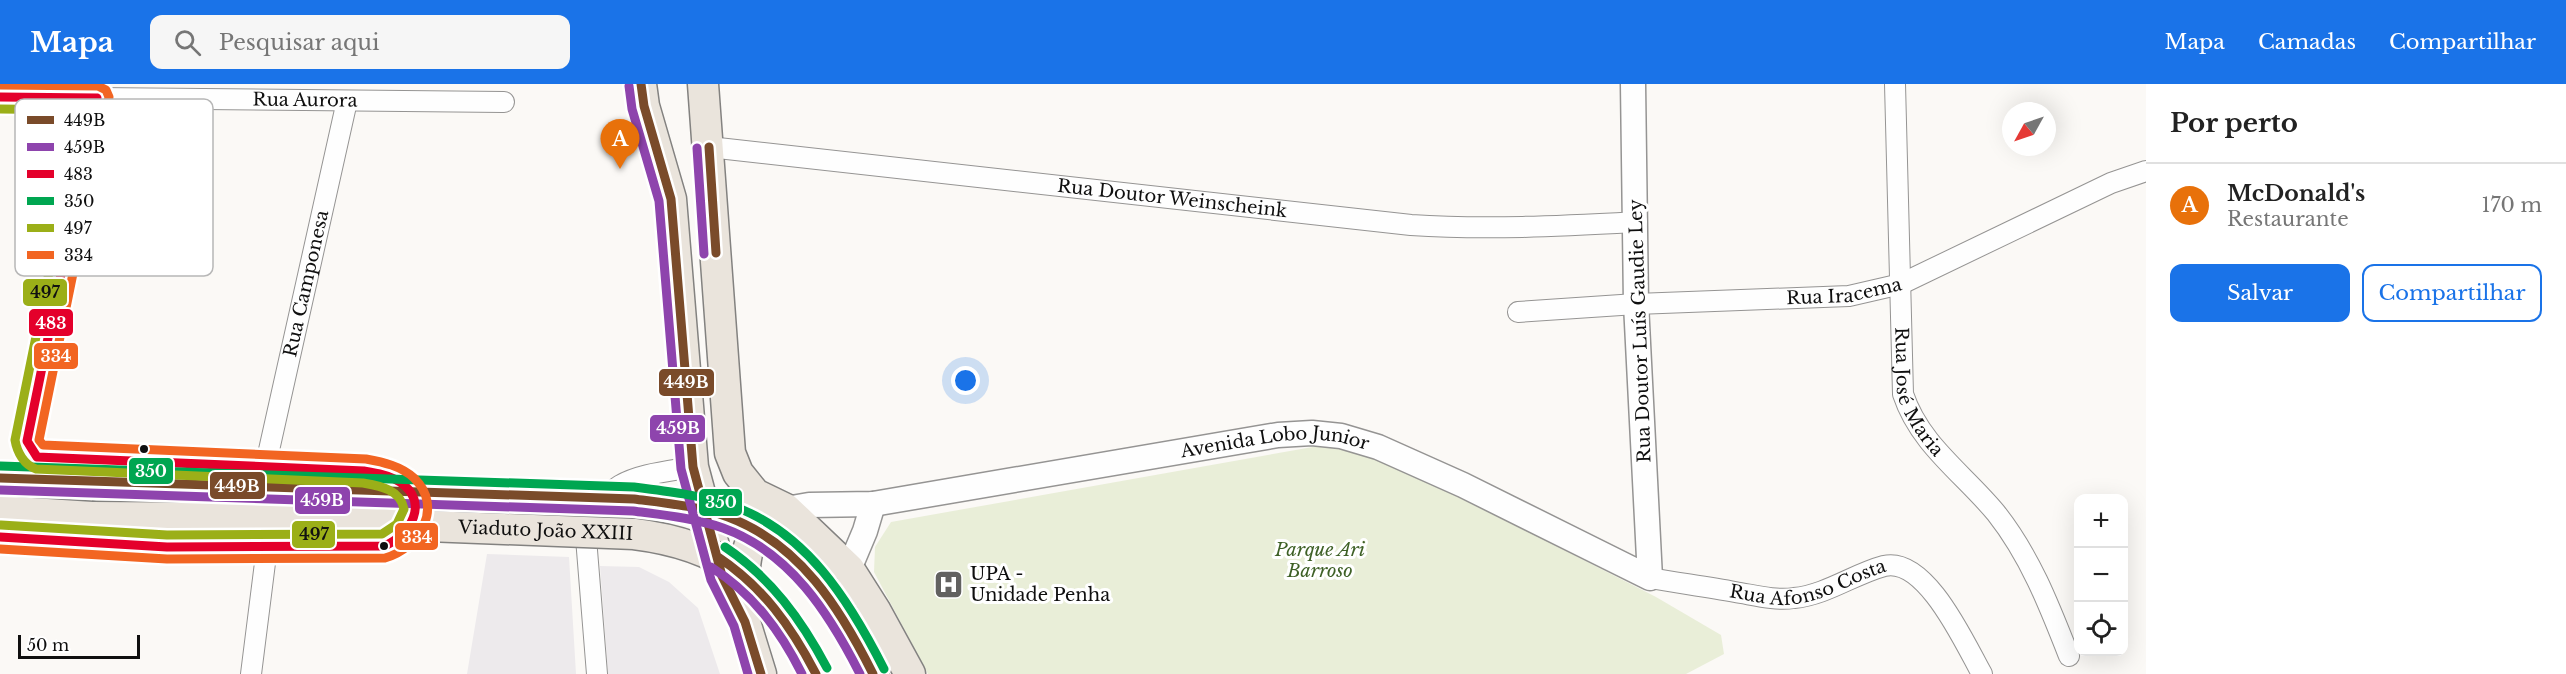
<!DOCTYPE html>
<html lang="pt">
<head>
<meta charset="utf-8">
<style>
  :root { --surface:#fff; --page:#f6f6f6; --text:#222; --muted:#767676; --line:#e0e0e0; --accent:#1a73e8 }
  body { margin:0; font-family:"Libre Baskerville",serif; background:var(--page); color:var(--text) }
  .controls { position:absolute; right:18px; bottom:18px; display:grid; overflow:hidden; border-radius:12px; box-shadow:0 6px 24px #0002 }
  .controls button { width:54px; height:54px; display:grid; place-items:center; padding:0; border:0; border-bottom:2px solid var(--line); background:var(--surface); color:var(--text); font:30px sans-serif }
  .compass { position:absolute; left:2002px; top:18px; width:54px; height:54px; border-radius:50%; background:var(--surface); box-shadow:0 6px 24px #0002; rotate:230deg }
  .scale { position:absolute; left:18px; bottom:15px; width:122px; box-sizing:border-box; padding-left:6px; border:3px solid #0f0f0f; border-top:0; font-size:16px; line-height:21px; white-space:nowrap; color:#0f0f0f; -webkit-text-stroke:4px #fff; paint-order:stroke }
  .you { position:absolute; left:966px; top:297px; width:21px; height:21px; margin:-15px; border:4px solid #fff; border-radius:50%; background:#1a73e8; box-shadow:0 0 0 9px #1a73e833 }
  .badge { display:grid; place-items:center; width:39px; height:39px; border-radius:50%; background:var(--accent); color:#fff; font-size:20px; font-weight:700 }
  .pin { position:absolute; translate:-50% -50px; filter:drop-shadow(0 2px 3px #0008) }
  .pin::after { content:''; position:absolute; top:32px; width:21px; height:18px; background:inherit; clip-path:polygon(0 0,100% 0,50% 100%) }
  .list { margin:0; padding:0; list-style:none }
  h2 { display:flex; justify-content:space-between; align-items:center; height:78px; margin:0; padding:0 24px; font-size:26px }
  h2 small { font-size:20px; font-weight:400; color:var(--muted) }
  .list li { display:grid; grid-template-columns:39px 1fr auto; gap:18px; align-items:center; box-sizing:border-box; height:84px; padding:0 24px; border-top:2px solid var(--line) }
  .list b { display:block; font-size:22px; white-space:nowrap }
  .list p { margin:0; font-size:20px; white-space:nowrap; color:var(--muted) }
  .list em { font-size:20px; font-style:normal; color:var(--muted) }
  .actions { display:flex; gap:12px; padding:18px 24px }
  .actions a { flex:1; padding:14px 0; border:2px solid var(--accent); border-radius:12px; text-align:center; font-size:21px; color:var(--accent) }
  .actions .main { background:var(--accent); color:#fff }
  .icon { flex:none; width:33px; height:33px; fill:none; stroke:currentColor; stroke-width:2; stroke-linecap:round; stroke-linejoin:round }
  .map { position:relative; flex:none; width:2146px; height:590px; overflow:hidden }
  header { display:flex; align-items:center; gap:36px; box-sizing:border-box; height:84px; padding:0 30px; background:var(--accent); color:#fff }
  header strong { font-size:28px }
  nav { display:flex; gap:33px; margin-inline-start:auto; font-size:21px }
  .search { width:420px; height:54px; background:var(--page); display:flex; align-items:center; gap:15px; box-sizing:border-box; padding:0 21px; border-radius:12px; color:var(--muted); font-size:22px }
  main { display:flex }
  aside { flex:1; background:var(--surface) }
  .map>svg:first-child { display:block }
  .industrial { fill:#edeaec }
  .green { fill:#e9eed8 }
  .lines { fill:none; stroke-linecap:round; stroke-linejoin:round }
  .minor-casing { stroke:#959493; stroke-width:22 }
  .tertiary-casing { stroke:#959493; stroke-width:27 }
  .secondary-casing { stroke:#8c8b8a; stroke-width:30 }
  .primary-casing { stroke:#838280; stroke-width:33 }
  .minor { stroke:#fefefe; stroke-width:20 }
  .tertiary { stroke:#fefefe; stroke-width:24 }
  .secondary { stroke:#f4f1ec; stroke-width:27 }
  .primary { stroke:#eae4dc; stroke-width:30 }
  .primary-bridge-casing { stroke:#838280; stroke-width:33; stroke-linecap:butt }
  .primary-bridge { stroke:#eae4dc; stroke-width:30 }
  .bus-1-casing { stroke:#fff; stroke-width:14 }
  .bus-2-casing { stroke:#fff; stroke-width:14 }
  .bus-3-casing { stroke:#fff; stroke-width:14 }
  .bus-4-casing { stroke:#fff; stroke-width:14 }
  .bus-5-casing { stroke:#fff; stroke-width:14 }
  .bus-6-casing { stroke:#fff; stroke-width:14 }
  .bus-1 { stroke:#7a4b2a; stroke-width:9 }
  .bus-2 { stroke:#8e44ad; stroke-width:9 }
  .bus-3 { stroke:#e4002b; stroke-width:9 }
  .bus-4 { stroke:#00a651; stroke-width:9 }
  .bus-5 { stroke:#9baf18; stroke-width:9 }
  .bus-6 { stroke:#f26522; stroke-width:9 }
  .bus-dot { fill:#0f0f0f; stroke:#fff; stroke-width:2 }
  .labels { text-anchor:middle; stroke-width:6; stroke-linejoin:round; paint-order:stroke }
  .street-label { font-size:18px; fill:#0f0f0f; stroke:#fff }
  .park-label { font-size:18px; font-style:italic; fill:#3e6026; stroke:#fff }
  .poi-label { font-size:18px; fill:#0f0f0f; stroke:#fff; text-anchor:start }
  .key { fill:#fff; stroke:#b7b7b7; stroke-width:1.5 }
  .key-label { font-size:16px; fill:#0f0f0f }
  .line-badge { stroke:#fff; stroke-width:2 }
  .badge-label { font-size:16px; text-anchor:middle; font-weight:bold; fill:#fff }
  .pale-badge-label { font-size:16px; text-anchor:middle; font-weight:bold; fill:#111 }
</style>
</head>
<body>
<header>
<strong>Mapa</strong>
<div class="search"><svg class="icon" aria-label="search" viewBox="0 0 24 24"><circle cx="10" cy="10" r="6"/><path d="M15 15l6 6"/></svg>Pesquisar aqui</div>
<nav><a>Mapa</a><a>Camadas</a><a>Compartilhar</a></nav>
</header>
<main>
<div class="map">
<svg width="2146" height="590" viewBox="0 0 2146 590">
  <rect width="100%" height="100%" fill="#fbf9f6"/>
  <!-- industrial -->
  <path class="industrial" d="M487,470L569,473L576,590H467Z
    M600,482L639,483L669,498L698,524L720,590H608Z"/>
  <!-- green -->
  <path class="green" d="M1324,361L1394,379L1656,513L1721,551L1724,570L1686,590H928L874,488L875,463L891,438Z"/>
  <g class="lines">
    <defs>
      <g id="minor">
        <path id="s1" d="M1895,0L1903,310C1920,361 1963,389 1996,429C2030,472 2049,521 2069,572"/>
        <path id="s2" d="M97,14L504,18"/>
        <path id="s3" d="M709,63L1411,141C1487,146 1561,142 1637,138"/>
        <path id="s4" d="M1518,228L1636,220L1849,212L1901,200L2111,99L2146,87"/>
        <path id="s5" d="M265,384L347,17"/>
        <path id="s6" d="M1650,494C1679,499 1707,503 1735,508C1754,511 1775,517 1794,514C1826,511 1854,490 1884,482C1926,472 1965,560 1982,590"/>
        <path d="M251,590L267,463"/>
        <path d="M597,590L586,454C599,393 640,392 693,383"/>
      </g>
      <g id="tertiary">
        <path id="s7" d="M786,425L809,421L873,420L1278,351L1312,349L1341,352L1378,363L1463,401L1650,494L1636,220L1633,0"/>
        <path d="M849,485L865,447L873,420"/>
      </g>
      <path id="secondary" d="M0,13L97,14L27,357L30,365L37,373L364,387C380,390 400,393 410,408C427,430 405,456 384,462L167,463L0,453"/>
      <path id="primary" d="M641,0L644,22L671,115L693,383L722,492L745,538L761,590
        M703,0L730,369L738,389L755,410L786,425L849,485L875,526L910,590
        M0,394L93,397
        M0,427L92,433
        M744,513C744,479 743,452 776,432
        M845,535L873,590"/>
    </defs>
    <!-- minor casing -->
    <use href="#minor" class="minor-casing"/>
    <!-- tertiary casing -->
    <use href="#tertiary" class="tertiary-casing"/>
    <!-- secondary casing -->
    <use href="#secondary" class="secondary-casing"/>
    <!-- primary casing -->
    <use href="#primary" class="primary-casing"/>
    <!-- minor -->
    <use href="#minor" class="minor"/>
    <!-- tertiary -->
    <use href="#tertiary" class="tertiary"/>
    <!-- secondary -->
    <use href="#secondary" class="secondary"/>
    <!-- primary -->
    <use href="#primary" class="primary"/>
    <defs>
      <g id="primary-bridge">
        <path d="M93,397L634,415C693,422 754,435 799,477C817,493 831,515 845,535"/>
        <path id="s8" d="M92,433L224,434L634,450C723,461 765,496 808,573"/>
      </g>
    </defs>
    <!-- primary-bridge casing -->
    <use href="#primary-bridge" class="primary-bridge-casing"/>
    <!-- primary-bridge -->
    <use href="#primary-bridge" class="primary-bridge"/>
    <defs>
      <path id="bus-1" d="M641,0L644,22L671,115L693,383L722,492L745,538L761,590
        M709,63L716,169
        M0,394L634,415C665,419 698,422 728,433C800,460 840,524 873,590
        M718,473C763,503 791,542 816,590"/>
      <path id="bus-2" d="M629,2L632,25L659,117L681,385L711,496L734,542L748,590
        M697,64L704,170
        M0,406L633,427C663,431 694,434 723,444C790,468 829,529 860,590
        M711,483C753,510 780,546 802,590"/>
      <path id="bus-3" d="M0,13L97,14
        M37,373L27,357L97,14
        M0,453L167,463L384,462C411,451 430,418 400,398C389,391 376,389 364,387L37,373"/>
      <path id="bus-4" d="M0,382L634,403C666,407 699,411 730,421C806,447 849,516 884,585
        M725,463C771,494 801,535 827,584"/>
      <path id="bus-5" d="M0,25L82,26L15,356C17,368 24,381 36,385L363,399C380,402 400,405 404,425L397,440L382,450L167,451L1,441"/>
      <path id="bus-6" d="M0,465L167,475L385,474C420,464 444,423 414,394C401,382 383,378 366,375L43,361L39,356L109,13L106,6L98,2L0,1"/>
    </defs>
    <!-- bus-1 casing -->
    <use href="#bus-1" class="bus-1-casing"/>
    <!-- bus-2 casing -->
    <use href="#bus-2" class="bus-2-casing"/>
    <!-- bus-3 casing -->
    <use href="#bus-3" class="bus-3-casing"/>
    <!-- bus-4 casing -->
    <use href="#bus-4" class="bus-4-casing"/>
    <!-- bus-5 casing -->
    <use href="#bus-5" class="bus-5-casing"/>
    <!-- bus-6 casing -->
    <use href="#bus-6" class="bus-6-casing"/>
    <!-- bus-1 -->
    <use href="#bus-1" class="bus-1"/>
    <!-- bus-2 -->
    <use href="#bus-2" class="bus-2"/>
    <!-- bus-3 -->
    <use href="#bus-3" class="bus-3"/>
    <!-- bus-4 -->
    <use href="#bus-4" class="bus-4"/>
    <!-- bus-5 -->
    <use href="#bus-5" class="bus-5"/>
    <!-- bus-6 -->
    <use href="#bus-6" class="bus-6"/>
  </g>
  <!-- icons -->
  <defs>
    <symbol id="hospital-square" viewBox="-11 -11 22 22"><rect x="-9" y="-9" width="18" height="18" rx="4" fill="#626160" stroke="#fff"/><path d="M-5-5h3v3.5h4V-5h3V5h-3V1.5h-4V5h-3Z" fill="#fff"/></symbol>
  </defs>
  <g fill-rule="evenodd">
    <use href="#hospital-square" x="932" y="484" width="33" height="33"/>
  </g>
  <!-- markers -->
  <g class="bus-dot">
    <circle cx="144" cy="365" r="5"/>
    <circle cx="384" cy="462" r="5"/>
  </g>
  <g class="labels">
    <!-- street labels -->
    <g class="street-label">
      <text dy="6" stroke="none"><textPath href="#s2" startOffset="208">Rua Aurora</textPath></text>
      <text dy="6" stroke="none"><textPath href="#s3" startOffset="466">Rua Doutor Weinscheink</textPath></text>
      <text dy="6" stroke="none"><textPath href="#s5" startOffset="189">Rua Camponesa</textPath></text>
      <text dy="6" stroke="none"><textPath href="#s4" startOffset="327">Rua Iracema</textPath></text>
      <text transform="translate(1640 247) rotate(-92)" y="6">Rua Doutor Luís Gaudie Ley</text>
      <text dy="6" stroke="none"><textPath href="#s1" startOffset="312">Rua José Maria</textPath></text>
      <text dy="6" stroke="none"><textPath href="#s7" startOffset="495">Avenida Lobo Junior</textPath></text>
      <text dy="6" stroke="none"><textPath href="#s8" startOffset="454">Viaduto João XXIII</textPath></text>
      <text dy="6" stroke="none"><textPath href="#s6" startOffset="162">Rua Afonso Costa</textPath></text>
    </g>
    <!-- park labels -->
    <g class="park-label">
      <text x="1320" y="472">Parque Ari<tspan x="1320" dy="21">Barroso</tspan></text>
    </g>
    <!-- poi labels -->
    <g class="poi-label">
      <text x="970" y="496">UPA -<tspan x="970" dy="21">Unidade Penha</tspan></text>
    </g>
  </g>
  <!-- legend -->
  <rect x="15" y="15" width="198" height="177" rx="9" class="key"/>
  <rect x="27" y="32" width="27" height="8" fill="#7a4b2a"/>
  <rect x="27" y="59" width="27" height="8" fill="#8e44ad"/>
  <rect x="27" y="86" width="27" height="8" fill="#e4002b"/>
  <rect x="27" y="113" width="27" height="8" fill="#00a651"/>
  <rect x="27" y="140" width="27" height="8" fill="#9baf18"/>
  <rect x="27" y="167" width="27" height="8" fill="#f26522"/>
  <g class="key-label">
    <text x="64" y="42">449B</text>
    <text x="64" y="69">459B</text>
    <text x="64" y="96">483</text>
    <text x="64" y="123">350</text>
    <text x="64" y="150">497</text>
    <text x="64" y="177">334</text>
  </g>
  <g class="line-badge">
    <rect x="22" y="194" width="46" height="29" rx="6" fill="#9baf18"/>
    <rect x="28" y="224" width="46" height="29" rx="6" fill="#e4002b"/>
    <rect x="33" y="258" width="46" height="28" rx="6" fill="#f26522"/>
    <rect x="658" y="284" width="57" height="29" rx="6" fill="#7a4b2a"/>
    <rect x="649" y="330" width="57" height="29" rx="6" fill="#8e44ad"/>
    <rect x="128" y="373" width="46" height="28" rx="6" fill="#00a651"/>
    <rect x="209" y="387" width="57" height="29" rx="6" fill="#7a4b2a"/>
    <rect x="294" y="402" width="57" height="29" rx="6" fill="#8e44ad"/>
    <rect x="698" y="404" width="45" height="29" rx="6" fill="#00a651"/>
    <rect x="291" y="436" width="45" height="29" rx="6" fill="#9baf18"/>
    <rect x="394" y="438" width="45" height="29" rx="6" fill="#f26522"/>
  </g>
  <g class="badge-label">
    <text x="51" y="245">483</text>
    <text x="56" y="278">334</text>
    <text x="686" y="304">449B</text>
    <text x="678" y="350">459B</text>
    <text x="151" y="393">350</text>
    <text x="237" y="408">449B</text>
    <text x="322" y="422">459B</text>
    <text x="721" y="424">350</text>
    <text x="417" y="459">334</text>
  </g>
  <g class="pale-badge-label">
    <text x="45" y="214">497</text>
    <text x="314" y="456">497</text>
  </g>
</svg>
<div class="controls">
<button>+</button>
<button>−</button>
<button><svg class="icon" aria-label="locate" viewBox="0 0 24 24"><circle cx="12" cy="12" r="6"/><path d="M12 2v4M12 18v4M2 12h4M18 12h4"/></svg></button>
</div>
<svg class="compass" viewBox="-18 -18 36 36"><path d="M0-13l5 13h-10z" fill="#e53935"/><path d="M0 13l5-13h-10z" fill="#767676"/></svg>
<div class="scale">50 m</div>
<div class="you"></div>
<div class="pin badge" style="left:620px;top:85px;background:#e8710a">A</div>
</div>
<aside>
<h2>Por perto<small></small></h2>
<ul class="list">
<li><span class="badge" style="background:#e8710a">A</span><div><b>McDonald's</b><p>Restaurante</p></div><em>170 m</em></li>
</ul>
<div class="actions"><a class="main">Salvar</a><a>Compartilhar</a></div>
</aside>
</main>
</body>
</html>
